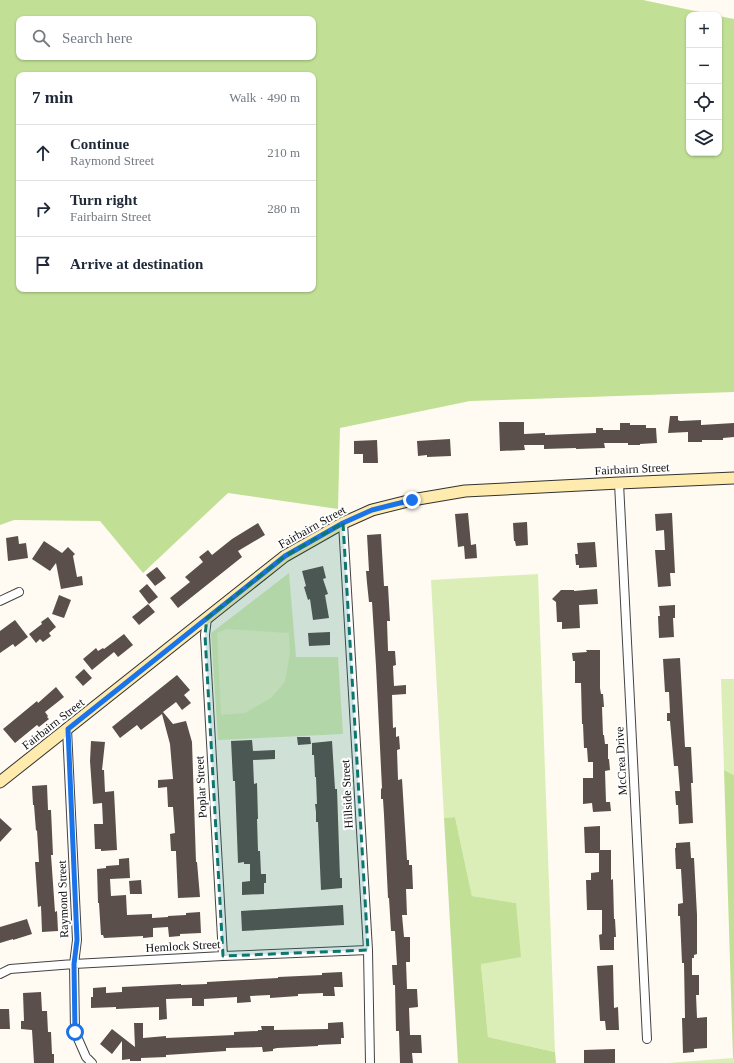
<!DOCTYPE html>
<html lang="en">
<head>
<meta charset="utf-8">
<style>
  :root { --surface:#fff; --page:#f6f6f7; --text:#1f2937; --muted:#747a83; --line:#e0e1e3 }
  body { margin:0; font-family:"Times New Roman",serif; background:var(--page); color:var(--text) }
  .controls { position:absolute; right:12px; top:12px; display:grid; overflow:hidden; border-radius:8px; box-shadow:0 1px 3px #0004 }
  .controls button { width:36px; height:36px; display:grid; place-items:center; padding:0; border:0; border-bottom:1px solid var(--line); background:var(--surface); color:var(--text); font:20px sans-serif }
  .stop { position:absolute; width:12px; height:12px; margin:-9px; border:3px solid #1a73e8; border-radius:50%; background:#fff }
  .stop.end { background:#1a73e8; border-color:#fff; box-shadow:0 1px 4px #0008 }
  .list { margin:0; padding:0; list-style:none }
  h2 { display:flex; justify-content:space-between; align-items:center; height:52px; margin:0; padding:0 16px; font-size:17px }
  h2 small { font-size:13px; font-weight:400; color:var(--muted) }
  .list li { display:grid; grid-template-columns:26px 1fr auto; gap:12px; align-items:center; box-sizing:border-box; height:56px; padding:0 16px; border-top:1px solid var(--line) }
  .list b { display:block; font-size:15px; white-space:nowrap }
  .list p { margin:0; font-size:13px; white-space:nowrap; color:var(--muted) }
  .list em { font-size:13px; font-style:normal; color:var(--muted) }
  .icon { flex:none; width:22px; height:22px; fill:none; stroke:currentColor; stroke-width:2; stroke-linecap:round; stroke-linejoin:round }
  .map { position:relative; flex:none; width:734px; height:1063px; overflow:hidden }
  .search { position:absolute; background:var(--surface); box-shadow:0 1px 3px #0004; left:16px; top:16px; width:300px; height:44px; display:flex; align-items:center; gap:10px; box-sizing:border-box; padding:0 14px; border-radius:8px; color:var(--muted); font-size:15px }
  .panel { position:absolute; background:var(--surface); box-shadow:0 1px 3px #0004; left:16px; top:72px; width:300px; height:220px; border-radius:8px }
  .map>svg:first-child { display:block }
  .green { fill:#dbeeb7 }
  .forest { fill:#c1e095; fill-rule:evenodd }
  .pitch { fill:#ebf4ca }
  .building { fill:#5a4f4b }
  .lines { fill:none; stroke-linecap:round; stroke-linejoin:round }
  .street-casing { stroke:#434343; stroke-width:10 }
  .secondary-casing { stroke:#323232; stroke-width:13 }
  .street { stroke:#fff; stroke-width:8 }
  .secondary { stroke:#ffebad; stroke-width:11 }
  .route { stroke:#1a73e8; stroke-width:5 }
  .marked { fill:#0f766e; fill-opacity:0.2; stroke:#0f766e; stroke-width:3; stroke-dasharray:8 5; stroke-linejoin:round }
  .labels { text-anchor:middle; stroke-width:4; stroke-linejoin:round; paint-order:stroke }
  .street-label { font-size:12px; fill:#101010; stroke:#fff }
</style>
</head>
<body>
<div class="map">
<svg width="734" height="1063" viewBox="0 0 734 1063">
  <rect width="100%" height="100%" fill="#fffbf2"/>
  <!-- green -->
  <path class="green" d="M289,573L296,657H338L343,734L218,740L211,633Z
    M538,574L555,1052L488,1037L481,964L516,903L472,896L455,817L444,818L431,580Z
    M721,679H734V775L724,770Z
    M733,1058H734V1063H668Z"/>
  <!-- forest -->
  <path class="forest" d="M0,0H643L714,15H689V153H719V16L734,19V392L470,401L340,428L338,509L228,493L143,573L100,521L14,520L0,525ZM19,19H313V57H19ZM19,75H313V289H19Z
    M724,770L734,775V1058H733Z
    M455,817L472,896L516,903L521,957L481,964L488,1037L555,1052L556,1063H458L444,818Z"/>
  <!-- pitch -->
  <path class="pitch" d="M227,629L289,633L290,653L285,682L271,698L245,713L221,715L217,633Z"/>
  <!-- building -->
  <path class="building" d="M670,416H678V420L680,421L701,420V425L734,423V437L723,438V440H702V442H688V432L668,433Z
    M499,422H524V434L545,433V435L596,433V428H603V430H620V423H630V425H646V428H656L657,443L640,444V445H628V443H604L605,448L576,449V448L544,449V445H524L525,450L500,451Z
    M450,439L451,456L427,457V455L418,456L417,441Z
    M377,440L378,463H363V454H354V441Z
    M468,513L471,545L476,544L477,558L465,559L464,546L458,547L455,514Z
    M672,513L675,573H670L671,586L658,587L655,550H665L664,530L656,531L655,514Z
    M527,522L528,545L516,546L515,541H514L513,523Z
    M258,523L265,535L238,551L242,557L178,608L170,598L190,582L185,577L203,562L199,557L208,550L212,555L232,539Z
    M381,534L384,586H388L390,621H387L388,651H395L396,665L393,666L394,686L406,685V694L392,695L393,728L396,727V737L399,736L400,749L397,750L398,780L402,779L407,860H409V865H412L413,889H406L407,915H402L404,937H410V962H406L407,989H417L418,1007L409,1008L410,1035H421L422,1053H412L413,1063H400L399,1031H396L395,985H393L392,965H397L395,931H391L389,898H388L384,815L383,799H381V789L382,788L376,666L372,602H369L367,583L366,571H369L367,535Z
    M18,536L19,544L26,543L28,558L8,561L6,538Z
    M44,541L62,553L68,547L75,554L73,556L77,577L82,576L83,585L61,589L56,563L50,571L32,559Z
    M595,542L597,567L579,568V565H576L575,554H578L577,543Z
    M323,566L326,578L323,579L328,594L325,595L329,618L313,620L310,599L308,600L304,587L306,586L302,571Z
    M157,567L166,578L155,586L146,575Z
    M147,584L158,597L149,604L139,591Z
    M597,589L598,604L579,605L580,628L562,629V622H557L556,602L552,599L561,590H574V591Z
    M59,595L71,600L64,618L52,614Z
    M148,604L155,612L139,625L132,617Z
    M675,605V618H673L674,637L659,638L658,616H660L659,606Z
    M48,617L56,627L49,633L51,636L43,642L40,639L36,643L29,634L42,624L41,622Z
    M15,620L28,637L15,647L13,644L0,653V631Z
    M330,632V645L309,646L308,633Z
    M124,634L133,645L118,657L114,652L92,670L83,659L96,648L98,651L103,648L104,649Z
    M586,650H600V688L601,694H603L604,707H602L603,735H604L605,744H608V759H609L610,770L605,771L606,802H610L611,811L593,812L592,803L583,804V778H593V762H588L587,748H584L583,724H582L581,683H575V661H573L572,653L587,652Z
    M680,658L685,747H691L693,783H691L693,823L679,824L678,805H676L675,791H680L678,766H674L670,721H667V713H670L669,692H665L663,659Z
    M84,669L92,678L83,686L75,677Z
    M177,675L190,690L184,695L191,703L182,710L176,702L163,712L173,724L186,721L192,742L196,862H197L200,897L178,898L176,853V851H171L170,834L175,833L173,807H168L167,787L158,788V780L173,779L170,744L162,714L141,730L137,725L120,738L112,727Z
    M56,687L64,697L45,712L48,716L47,717L49,719L39,727L37,725L15,743L3,729L37,701L38,703Z
    M297,737H310L311,744L298,745Z
    M252,740L253,751L275,750V759L253,760L254,784L257,783L258,819H257L258,851H260L261,874H266V883H264V894L242,895V882L250,881V864H244V862L238,863L235,781H233L231,741Z
    M91,741L105,742L102,770H104L105,792L114,791L117,850L101,851V849H95L94,824H103L102,803L93,804L90,761Z
    M332,741L335,789H337L340,878H342V888L321,890L318,822H316V812L315,804H317L316,777H315L314,755H312V743Z
    M47,785L48,810H51L53,855H51L55,912L57,911L58,931L42,932L41,906L38,907L35,862H39L37,830L36,831L34,805H33L32,786Z
    M0,818L12,829L0,842Z
    M600,826V850H611V880L613,879L614,919H615L616,937H614V950H600L599,935L602,934V910H587L586,880H591V873L599,872V853H585L584,827Z
    M690,842L691,858H694L697,915V954L694,955V958H692V975H699V995H696L697,1018L707,1017V1048L694,1049V1052L683,1053L682,1018H685L684,963H682L680,916H678V904L683,903L681,869H676L675,848H676V843Z
    M129,858L130,878L110,879L111,896L126,895L127,915L152,914V918L168,917V916L186,915V913L200,912L201,933L180,934V936L169,937L168,927L153,928V937L143,938V936L104,938L103,935H101L99,903H98L97,869L106,868V866L119,865V859Z
    M141,880L142,894H130L129,881Z
    M343,905L344,925L242,931L241,911Z
    M27,919L32,934L13,940V939L0,943V927Z
    M613,965L614,1008L618,1007L619,1030H606L605,1021H600L597,966Z
    M342,972L343,987H334L335,996H323V993L298,994V996L270,998V995L250,996L251,1002L237,1003V997L204,999V1006H192V998L166,999L167,1019L159,1020V1007L116,1009V1007L91,1008V997H93V988L106,987V993L122,992V987L181,984V985L207,984V982L278,978V977L322,975V973Z
    M41,992L42,1011H47L48,1032H51L52,1054H54V1063H34L32,1030L21,1029V1021H24L23,993Z
    M0,1009H9L10,1029H0Z
    M343,1022L344,1038H341V1044L318,1045V1046L277,1048L273,1049V1051L263,1052L262,1047L226,1048V1051L166,1055V1057L141,1058V1061H130V1059L122,1060V1041L112,1054L100,1044L112,1029L135,1047L134,1023H143V1038L166,1036V1038L234,1035V1032L258,1031V1030H262L261,1026H274V1030L328,1029V1023Z
    M615,1049V1063H584V1050Z"/>
  <g class="lines">
    <defs>
      <path id="street" d="M619,483L647,1039
        M343,523L368,950L370,1063
        M0,601L19,592
        M207,618L205,635L223,956
        M67,729L77,940L74,964L75,1032L86,1057L92,1063
        M0,974L10,969L74,964L223,956L368,950"/>
      <path id="secondary" d="M0,782L285,556L343,523L372,510L412,500L465,491L619,483L734,478"/>
    </defs>
    <!-- street casing -->
    <use href="#street" class="street-casing"/>
    <!-- secondary casing -->
    <use href="#secondary" class="secondary-casing"/>
    <!-- street -->
    <use href="#street" class="street"/>
    <!-- secondary -->
    <use href="#secondary" class="secondary"/>
  </g>
  <g class="lines">
    <!-- route -->
    <path class="route" d="M75,1032L74,964L77,940L68,729L285,556L343,523L372,510L412,500"/>
  </g>
  <!-- marked area -->
  <path class="marked" d="M343,523L368,950L223,956L205,635L207,618L285,556Z"/>
  <g class="labels">
    <!-- street labels -->
    <g class="street-label">
      <text transform="translate(632 469) rotate(-3)" y="4">Fairbairn Street</text>
      <text transform="translate(312 527) rotate(-29)" y="4">Fairbairn Street</text>
      <text transform="translate(53 724) rotate(-38)" y="4">Fairbairn Street</text>
      <text transform="translate(621 761) rotate(-93)" y="4">McCrea Drive</text>
      <text transform="translate(201 787) rotate(-93)" y="4">Poplar Street</text>
      <text transform="translate(347 794) rotate(-93)" y="4">Hillside Street</text>
      <text transform="translate(63 899) rotate(-92)" y="4">Raymond Street</text>
      <text transform="translate(183 946) rotate(-3)" y="4">Hemlock Street</text>
    </g>
  </g>
</svg>
<div class="controls">
<button>+</button>
<button>−</button>
<button><svg class="icon" aria-label="locate" viewBox="0 0 24 24"><circle cx="12" cy="12" r="6"/><path d="M12 2v4M12 18v4M2 12h4M18 12h4"/></svg></button>
<button><svg class="icon" aria-label="layers" viewBox="0 0 24 24"><path d="M12 4l9 5-9 5-9-5zM3 14l9 5 9-5"/></svg></button>
</div>
<div class="stop" style="left:75px;top:1032px"></div>
<div class="stop end" style="left:412px;top:500px"></div>
<div class="search"><svg class="icon" aria-label="search" viewBox="0 0 24 24"><circle cx="10" cy="10" r="6"/><path d="M15 15l6 6"/></svg>Search here</div>
<section class="panel">
<h2>7 min<small>Walk · 490 m</small></h2>
<ul class="list">
<li><svg class="icon" aria-label="ahead" viewBox="0 0 24 24"><path d="M12 20V5M6 11l6-6 6 6"/></svg><div><b>Continue</b><p>Raymond Street</p></div><em>210 m</em></li>
<li><svg class="icon" aria-label="right" viewBox="0 0 24 24"><path d="M7 20v-9h11M14 6l5 5-5 5"/></svg><div><b>Turn right</b><p>Fairbairn Street</p></div><em>280 m</em></li>
<li><svg class="icon" aria-label="arrive" viewBox="0 0 24 24"><path d="M6 21V4h12l-3 4 3 4H6"/></svg><div><b>Arrive at destination</b></div></li>
</ul>
</section>
</div>
</body>
</html>
